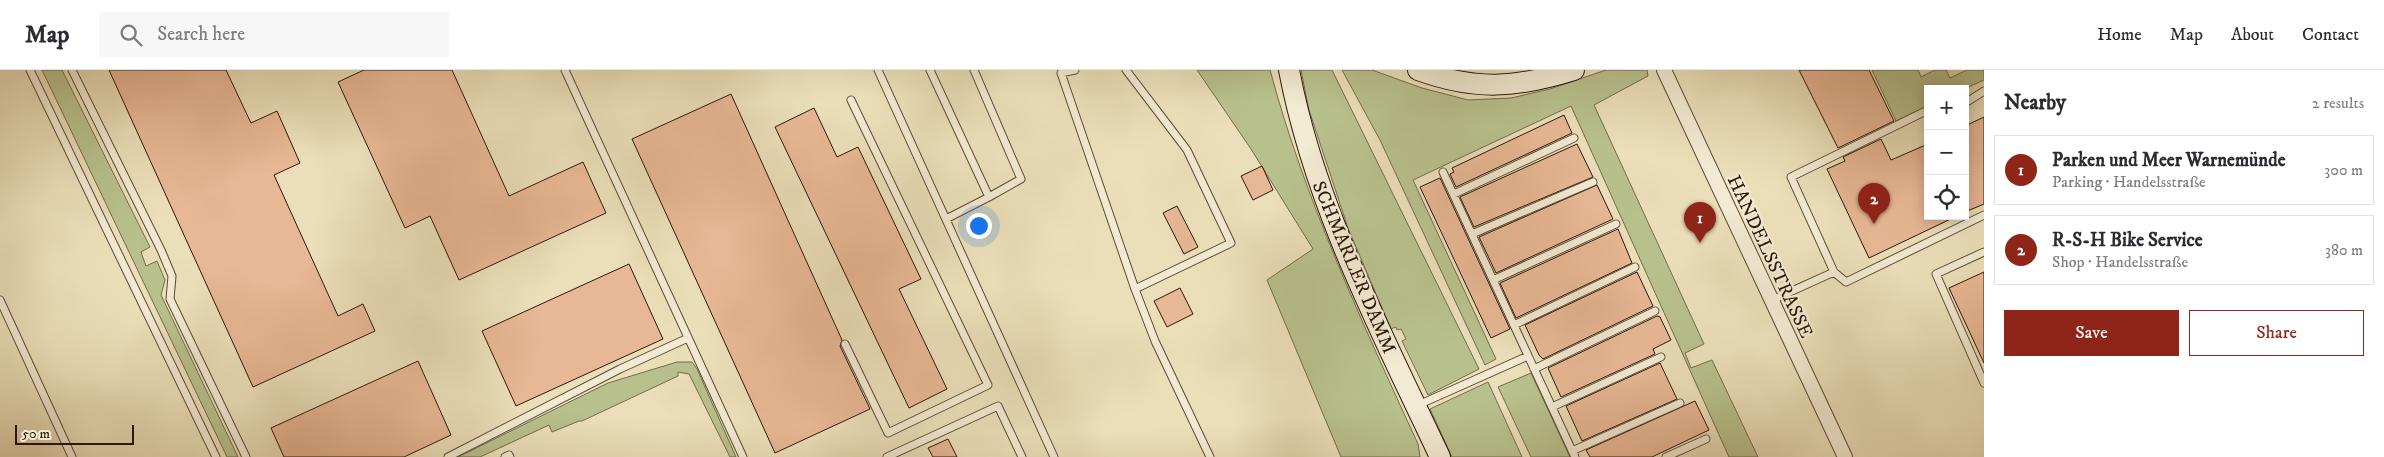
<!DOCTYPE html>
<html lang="en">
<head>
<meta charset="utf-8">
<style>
  :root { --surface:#fff; --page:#f7f7f7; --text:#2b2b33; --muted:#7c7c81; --line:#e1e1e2; --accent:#8f2418 }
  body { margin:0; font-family:"IM FELL DW Pica",serif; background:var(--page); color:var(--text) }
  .controls { position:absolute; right:15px; top:15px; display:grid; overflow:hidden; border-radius:0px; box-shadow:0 2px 12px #0003 }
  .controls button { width:45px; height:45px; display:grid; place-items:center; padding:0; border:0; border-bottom:1px solid var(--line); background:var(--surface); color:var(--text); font:25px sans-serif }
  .scale { position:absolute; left:15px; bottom:12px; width:119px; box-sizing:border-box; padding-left:5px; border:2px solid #2c1809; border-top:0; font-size:14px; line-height:18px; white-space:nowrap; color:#2c1809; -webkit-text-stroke:4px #f2ead2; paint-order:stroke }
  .you { position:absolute; left:978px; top:155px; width:18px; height:18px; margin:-12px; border:4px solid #fff; border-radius:50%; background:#1a73e8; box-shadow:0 0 0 8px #1a73e833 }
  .badge { display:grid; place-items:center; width:32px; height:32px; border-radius:50%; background:var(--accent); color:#fff; font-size:16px; font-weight:700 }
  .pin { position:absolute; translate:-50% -41px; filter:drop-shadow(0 1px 2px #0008) }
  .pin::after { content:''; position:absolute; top:26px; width:18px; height:15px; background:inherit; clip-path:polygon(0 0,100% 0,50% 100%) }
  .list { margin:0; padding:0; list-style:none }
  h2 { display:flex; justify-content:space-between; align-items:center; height:65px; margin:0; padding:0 20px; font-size:21px }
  h2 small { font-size:16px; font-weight:400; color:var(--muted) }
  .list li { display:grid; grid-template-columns:32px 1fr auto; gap:15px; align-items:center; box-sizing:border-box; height:70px; margin:0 10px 10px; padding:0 10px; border:1px solid var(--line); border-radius:0px }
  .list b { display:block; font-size:19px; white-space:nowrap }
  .list p { margin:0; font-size:16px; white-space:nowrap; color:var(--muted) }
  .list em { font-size:16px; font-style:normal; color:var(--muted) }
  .actions { display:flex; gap:10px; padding:15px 20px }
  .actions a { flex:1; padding:11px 0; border:1px solid var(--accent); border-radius:0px; text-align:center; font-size:18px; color:var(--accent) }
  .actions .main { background:var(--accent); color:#fff }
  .icon { flex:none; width:28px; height:28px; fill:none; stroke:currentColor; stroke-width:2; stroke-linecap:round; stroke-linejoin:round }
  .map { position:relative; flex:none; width:1984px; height:387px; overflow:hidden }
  header { display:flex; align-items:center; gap:30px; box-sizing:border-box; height:70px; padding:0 25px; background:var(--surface); border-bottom:1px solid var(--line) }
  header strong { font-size:24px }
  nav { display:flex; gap:28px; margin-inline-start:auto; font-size:18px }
  .search { width:350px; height:45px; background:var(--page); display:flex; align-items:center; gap:12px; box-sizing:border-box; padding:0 18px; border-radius:0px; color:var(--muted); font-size:19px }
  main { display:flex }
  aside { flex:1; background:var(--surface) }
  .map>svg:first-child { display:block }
  .green { fill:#b8c18e; stroke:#726c4c }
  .building { fill:#e8b795; stroke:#2c1809 }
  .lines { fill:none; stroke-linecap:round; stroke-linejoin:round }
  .lane-casing { stroke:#5c4a35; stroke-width:9 }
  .street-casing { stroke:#5c4a35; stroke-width:16 }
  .secondary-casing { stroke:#2c1809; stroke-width:22 }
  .lane { stroke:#f2ead2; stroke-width:7 }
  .street { stroke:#f2ead2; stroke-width:14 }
  .secondary { stroke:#f2ead2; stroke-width:20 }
  .labels { text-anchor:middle; stroke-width:4.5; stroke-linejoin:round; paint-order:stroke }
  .street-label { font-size:19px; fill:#2c1809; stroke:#f2ead2 }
</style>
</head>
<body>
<header>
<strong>Map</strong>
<div class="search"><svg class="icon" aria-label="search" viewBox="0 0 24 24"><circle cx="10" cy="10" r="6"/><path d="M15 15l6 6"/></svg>Search here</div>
<nav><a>Home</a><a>Map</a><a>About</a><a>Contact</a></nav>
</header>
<main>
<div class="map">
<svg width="1984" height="387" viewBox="0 0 1984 387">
  <rect width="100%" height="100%" fill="#ebdfb9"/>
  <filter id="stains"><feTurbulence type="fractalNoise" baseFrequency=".004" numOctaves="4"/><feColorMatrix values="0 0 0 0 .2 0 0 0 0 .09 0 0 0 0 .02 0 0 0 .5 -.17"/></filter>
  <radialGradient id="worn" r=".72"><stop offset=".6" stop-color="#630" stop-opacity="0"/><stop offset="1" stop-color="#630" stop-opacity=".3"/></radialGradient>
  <!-- green -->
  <path class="green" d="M42,0H62L150,177L141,182L146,196L157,191L165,210L161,225L238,387H227Z
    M1197,0H1270C1305,130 1362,252 1418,374L1420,387H1341L1267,210L1313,179L1251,79Z
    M1301,0H1332L1479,299L1428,325L1402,271L1406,269L1401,259L1397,260L1396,257L1391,259L1348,158L1309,40Z
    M1342,0H1372L1422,18L1468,30L1511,28L1550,19L1606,0H1647L1648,6L1594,35L1704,274L1685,283L1691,298L1712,290L1758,387H1729L1571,36L1413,110L1496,289L1485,295L1380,70Z
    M1872,0H1918L1921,7L1935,0H1946L1950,8L1967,0H1984V10L1964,19H1928V36L1896,51Z
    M677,292H692L697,299L736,387H730L689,304L678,302V306L582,351H579L552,362L549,355L480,387H458L608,313Z
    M1531,303L1570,387H1531L1498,317Z
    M1488,312L1522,387H1452L1430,339Z"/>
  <!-- building -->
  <path class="building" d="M109,0H226L251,53L277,41L300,93L274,105L338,246L363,234L375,261L253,317Z
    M364,0H452L509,126L583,92L606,143L459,210L430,146L405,158L338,12Z
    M1799,0H1869L1894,51L1838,78Z
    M731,24L842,270L840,276L870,339L775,383L632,69Z
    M814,38L837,87L858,77L921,209L899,219L947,319L909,338L775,57Z
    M1564,45L1572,63L1456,117L1450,104L1454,102L1452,98Z
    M1984,47V134L1965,142V56Z
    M1881,69L1891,90L1928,74V146H1957L1869,188L1827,99L1845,91L1843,87Z
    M1577,74L1593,107L1474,157L1460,127Z
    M1262,96L1273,120L1253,130L1241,106Z
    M1440,108L1510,259L1491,268L1420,117Z
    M1597,115L1613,149L1496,203L1479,167Z
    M1177,136L1198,177L1184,184L1163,143Z
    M1618,159L1632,193L1516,248L1500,213Z
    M629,194L663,269L516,336L482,261Z
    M1637,202L1653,236L1543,289L1539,285L1525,255Z
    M1984,202V293L1949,218Z
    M1180,218L1193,244L1167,257L1154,231Z
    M1657,246L1660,247L1671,270L1653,279L1655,284L1561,327L1548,298Z
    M418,291L451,365L404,387H284L271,358Z
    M1660,293L1677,329L1582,371L1566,336Z
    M1695,331L1709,360L1652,387H1590L1586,380Z
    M948,369L957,387H933L928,378Z"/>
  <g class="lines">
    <defs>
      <path id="lane" d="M30,0L216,387
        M72,0L161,180L172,206L170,229L246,387
        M565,0L743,387
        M878,0L1054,387
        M930,0L989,127L946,149
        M974,0L1021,109L989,127
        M1075,0L1061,3L1135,219L1155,271L1210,387
        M1126,0L1187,80L1231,173L1135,219
        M1965,33L1984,21
        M1443,102L1575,387
        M1454,124L1574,68
        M1472,164L1593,112
        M1984,182L1936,204L1984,313
        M1834,202L1846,212L1984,145
        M1493,210L1616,154
        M0,230L72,387
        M1772,230L1834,202L1791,107L1928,40
        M1514,255L1635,197
        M845,274L888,363L988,315L851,30
        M1534,299L1655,241
        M1416,336L1528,286
        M1552,337L1661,287
        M1572,381L1680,333
        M448,387L620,299L688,268
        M505,387L509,385L510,387
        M887,387L998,336L1022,387
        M1666,387L1706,369"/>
      <path id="street" d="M1664,0L1845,387"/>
      <path id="secondary" d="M1289,0C1315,137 1381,261 1440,387
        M1418,0C1476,21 1516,18 1574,0"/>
    </defs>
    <!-- lane casing -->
    <use href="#lane" class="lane-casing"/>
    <!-- street casing -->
    <use href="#street" class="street-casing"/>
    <!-- secondary casing -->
    <use href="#secondary" class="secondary-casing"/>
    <!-- lane -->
    <use href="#lane" class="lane"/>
    <!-- street -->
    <use href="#street" class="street"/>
    <!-- secondary -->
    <use href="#secondary" class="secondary"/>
  </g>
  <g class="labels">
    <!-- street labels -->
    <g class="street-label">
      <text transform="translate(1771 186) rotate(65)" y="7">HANDELSSTRASSE</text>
      <text transform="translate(1355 197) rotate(67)" y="7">SCHMARLER DAMM</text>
    </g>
  </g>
  <rect width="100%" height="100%" filter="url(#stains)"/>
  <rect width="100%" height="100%" fill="url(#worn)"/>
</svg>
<div class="controls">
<button>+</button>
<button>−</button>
<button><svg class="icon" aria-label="locate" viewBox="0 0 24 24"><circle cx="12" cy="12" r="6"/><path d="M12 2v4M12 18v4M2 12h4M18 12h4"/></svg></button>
</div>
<div class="scale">50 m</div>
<div class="you"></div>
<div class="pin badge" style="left:1700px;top:173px">1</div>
<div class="pin badge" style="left:1874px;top:154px">2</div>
</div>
<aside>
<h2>Nearby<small>2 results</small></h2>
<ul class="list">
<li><span class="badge">1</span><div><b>Parken und Meer Warnemünde</b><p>Parking · Handelsstraße</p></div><em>300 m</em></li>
<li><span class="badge">2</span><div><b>R-S-H Bike Service</b><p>Shop · Handelsstraße</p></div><em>380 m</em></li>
</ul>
<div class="actions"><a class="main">Save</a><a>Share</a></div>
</aside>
</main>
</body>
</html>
